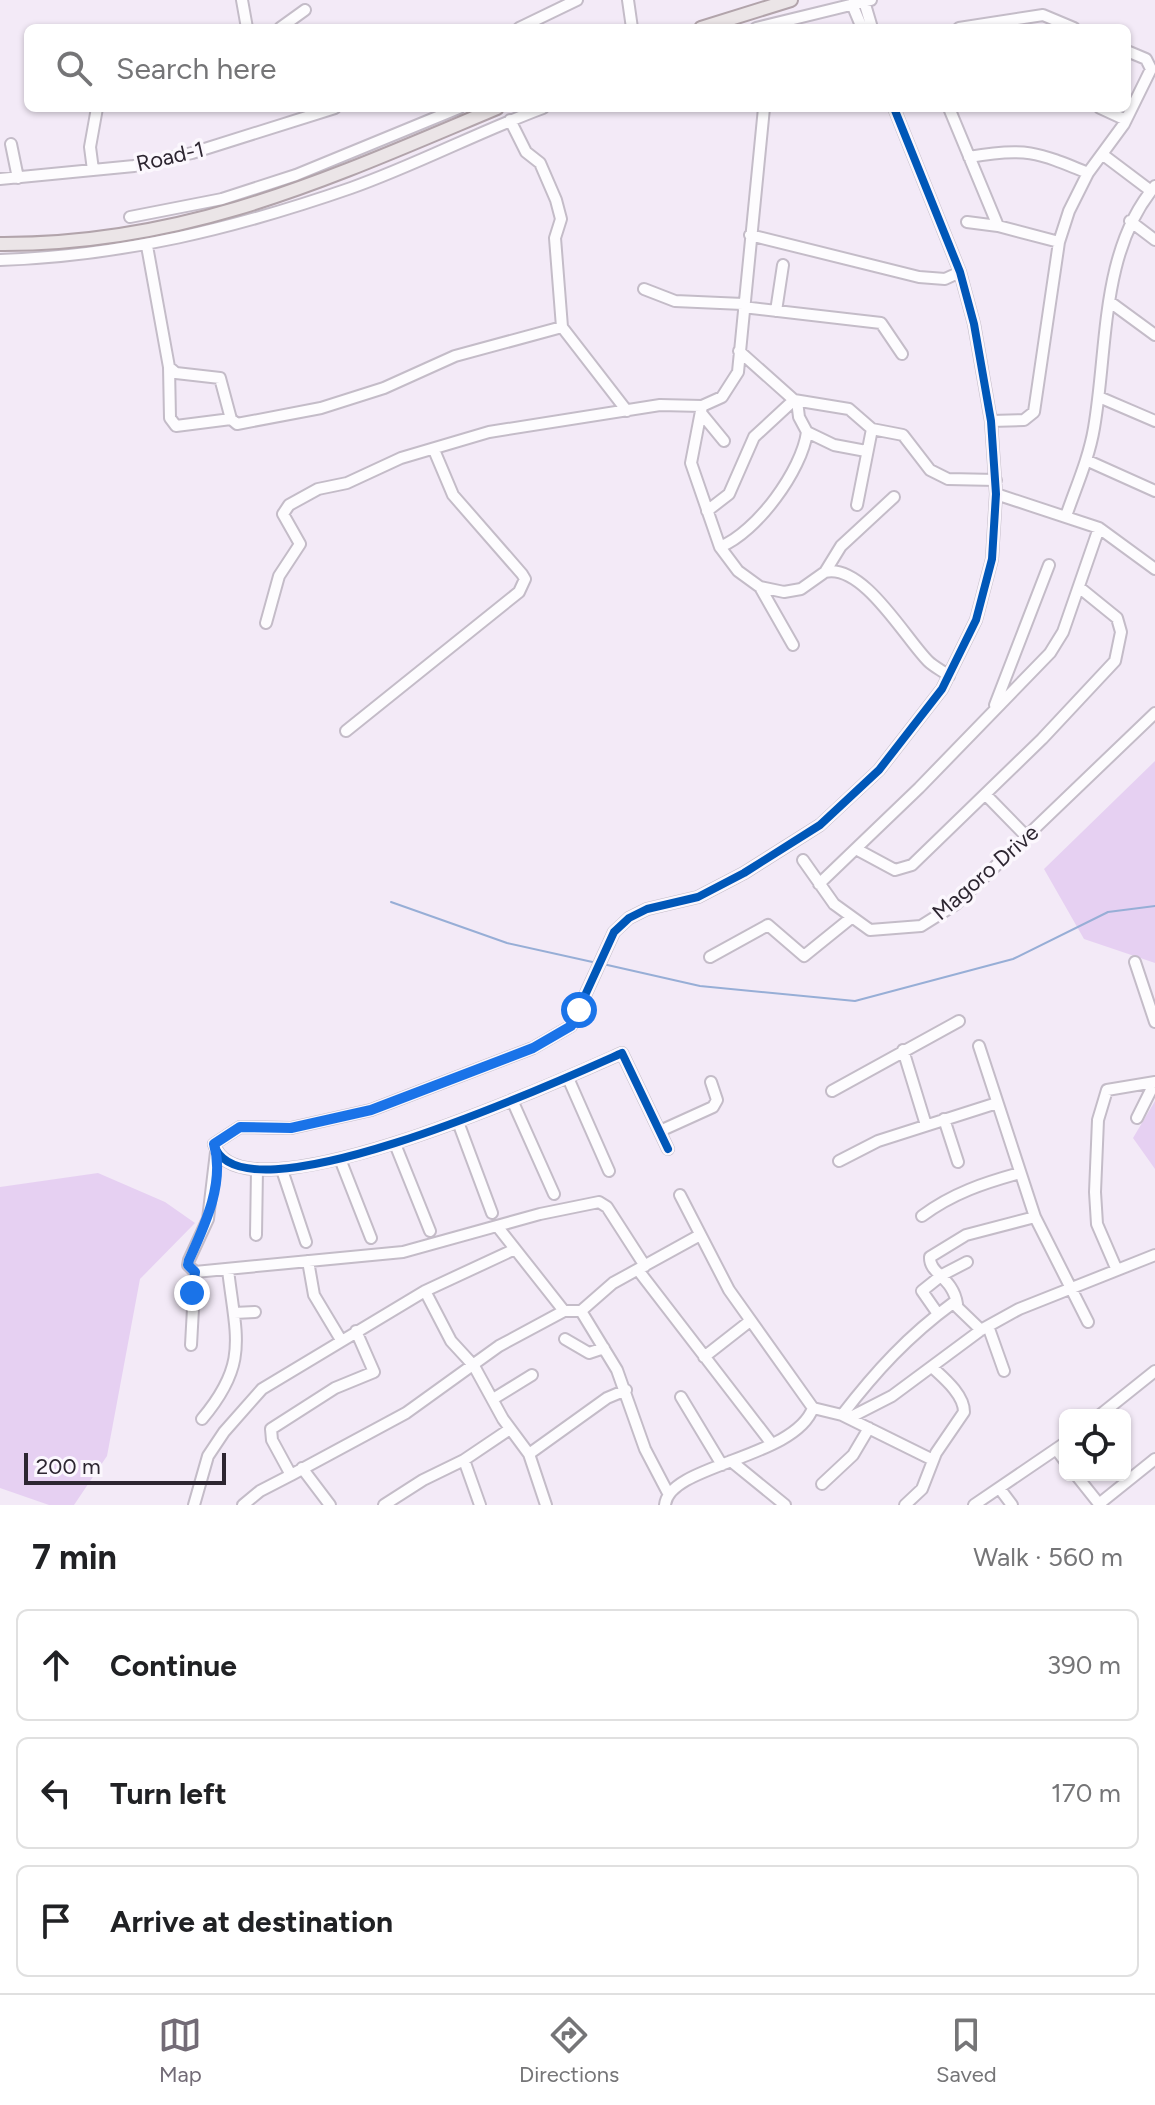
<!DOCTYPE html>
<html lang="en">
<head>
<meta charset="utf-8">
<style>
  :root { --surface:#fff; --page:#f6f6f6; --text:#202124; --muted:#757577; --line:#e0e0e0; --accent:#726b76 }
  body { margin:0; font-family:Figtree,sans-serif; background:var(--page); color:var(--text) }
  .controls { position:absolute; right:24px; bottom:24px; display:grid; overflow:hidden; border-radius:12px; box-shadow:0 2px 6px #0004 }
  .controls button { width:72px; height:72px; display:grid; place-items:center; padding:0; border:0; border-bottom:2px solid var(--line); background:var(--surface); color:var(--text); font:40px sans-serif }
  .scale { position:absolute; left:24px; bottom:20px; width:202px; box-sizing:border-box; padding-left:8px; border:4px solid #2d2631; border-top:0; font-size:22px; line-height:28px; white-space:nowrap; color:#2d2631; -webkit-text-stroke:6px #fbf7fd; paint-order:stroke }
  .stop { position:absolute; width:24px; height:24px; margin:-18px; border:6px solid #1a73e8; border-radius:50%; background:#fff }
  .stop.end { background:#1a73e8; border-color:#fff; box-shadow:0 2px 8px #0008 }
  .list { margin:0; padding:0; list-style:none }
  h2 { display:flex; justify-content:space-between; align-items:center; height:104px; margin:0; padding:0 32px; font-size:34px }
  h2 small { font-size:26px; font-weight:400; color:var(--muted) }
  .list li { display:grid; grid-template-columns:52px 1fr auto; gap:24px; align-items:center; box-sizing:border-box; height:112px; margin:0 16px 16px; padding:0 16px; border:2px solid var(--line); border-radius:12px }
  .list b { display:block; font-size:30px; white-space:nowrap }
  .list em { font-size:26px; font-style:normal; color:var(--muted) }
  .icon { flex:none; width:44px; height:44px; fill:none; stroke:currentColor; stroke-width:2; stroke-linecap:round; stroke-linejoin:round }
  .map { position:relative; flex:none; width:1155px; height:1505px; overflow:hidden }
  .search { position:absolute; background:var(--surface); box-shadow:0 2px 6px #0004; left:24px; right:24px; top:24px; height:88px; display:flex; align-items:center; gap:20px; box-sizing:border-box; padding:0 28px; border-radius:12px; color:var(--muted); font-size:30px }
  .sheet { height:488px; background:var(--surface) }
  nav { display:flex; justify-content:space-around; align-items:center; box-sizing:border-box; height:112px; border-top:2px solid var(--line); background:var(--surface); font-size:22px; color:var(--muted) }
  nav a { display:grid; justify-items:center; gap:4px }
  nav .on { color:var(--accent) }
  .map>svg:first-child { display:block }
  .green { fill:#e6d0f2 }
  .lines { fill:none; stroke-linecap:round; stroke-linejoin:round }
  .stream { stroke:#97aed6; stroke-width:2 }
  .minor-casing { stroke:#c4bcc8; stroke-width:14 }
  .major-casing { stroke:#b2a4ab; stroke-width:16 }
  .minor { stroke:#fdfcfe; stroke-width:10 }
  .major { stroke:#ebe5e7; stroke-width:12 }
  .cycleway-casing { stroke:#fbf7fd; stroke-width:13 }
  .cycleway { stroke:#0057b8; stroke-width:8 }
  .route { stroke:#1a73e8; stroke-width:10 }
  .labels { text-anchor:middle; stroke-width:7; stroke-linejoin:round; paint-order:stroke }
  .street-label { font-size:22px; fill:#2d2631; stroke:#fbf7fd }
</style>
</head>
<body>
<div class="map">
<svg width="1155" height="1505" viewBox="0 0 1155 1505">
  <rect width="100%" height="100%" fill="#f3eaf7"/>
  <!-- green -->
  <path class="green" d="M1155,761V963L1084,939L1044,869Z
    M1155,1101V1169L1133,1138Z
    M98,1173L165,1202L195,1223L140,1279L107,1456L74,1505H49L0,1488V1187Z"/>
  <g class="lines">
    <!-- stream -->
    <path class="stream" d="M391,902L507,943L597,963
      M603,964L700,986L855,1001L1013,959L1108,912L1155,906"/>
    <defs>
      <path id="minor" d="M242,0L247,28
        M628,0L632,28
        M864,1L872,28
        M852,4L862,28
        M280,28L305,10
        M519,28L577,0
        M756,28L871,0
        M959,28L1043,15L1074,28
        M949,108L998,226
        M1100,108L1126,120
        M510,120L526,152L540,163L556,200L561,219L555,238L562,327L627,411
        M11,144L18,178
        M1102,154L1151,191
        M969,157C1025,147 1037,152 1088,173
        M93,170L90,147L97,108
        M0,179L134,166L192,153L335,108
        M130,217L222,199L296,175L459,108
        M1130,221L1155,240
        M967,222L998,226L1059,242
        M750,235L919,277L945,279L960,272
        M147,246L169,367L170,418L176,426L231,419L237,424L321,408L384,388L455,356L562,327
        M0,260C122,256 236,228 351,188C416,165 478,132 543,108
        M644,289L675,301L743,304
        M1110,302L1155,335
        M743,307L881,323L902,354
        M776,311L783,265
        M739,351L794,400L849,409L872,429L903,435L930,470L948,479L996,480
        M169,367L176,373L220,378L231,419
        M1099,397L1155,421
        M702,406L691,463L720,547L738,571L760,587L784,592L801,589L825,572L841,546L894,497
        M701,413L724,441
        M991,421L1024,420L1034,412L1059,242L1069,211L1088,173L1124,124L1151,69L1146,59L1127,51
        M807,432L834,445L866,451
        M1086,460L1155,491
        M996,494L1099,528L1155,569
        M857,505L872,429
        M707,511L729,494L754,437L794,400
        M1066,516C1076,487 1089,458 1094,428C1108,347 1100,251 1155,186
        M720,547C757,532 802,470 807,432L799,417L797,401
        M825,572C863,563 905,638 928,661C934,667 943,671 949,676
        M760,587L793,645
        M266,623L279,576L300,544L283,514L289,505L318,489L347,483L401,458L489,432L660,405L702,406L722,397L738,372L764,108
        M995,705L1049,565
        M346,731L519,592L525,579L522,574L453,495L434,450
        M986,795L1027,837
        M856,849L895,870L912,865L1042,739L1115,661L1121,632L1117,618L1080,588
        M803,860L834,904L870,930L921,926L956,904L1155,713
        M819,884L919,788L1050,653L1063,632L1099,528
        M710,957L768,925L804,956L851,918
        M1135,962L1155,1022
        M979,1046L1035,1217L1088,1322
        M903,1050L926,1125
        M568,1078L609,1171
        M832,1091L959,1021
        M512,1100L554,1194
        M1137,1118L1155,1082
        M944,1119L958,1162
        M458,1122L492,1213
        M660,1131L713,1107L717,1100L711,1082
        M395,1144L430,1231
        M668,1149L622,1053C570,1076 238,1229 214,1144L240,1127L291,1128L371,1110L533,1048L571,1026L614,932L629,918L647,909L698,897L744,873L820,825L879,770L942,689L976,620L992,559L996,494L991,421L974,324L960,272L894,108
        M216,1152L208,1219L189,1260L188,1265L195,1272L403,1252L540,1214L599,1202L607,1207L645,1266
        M340,1159L371,1238
        M839,1161L878,1141L997,1103
        M282,1170L306,1242
        M922,1216C953,1193 984,1183 1020,1173
        M497,1226L564,1311
        M256,1235L257,1169
        M308,1261L314,1295L341,1340
        M1116,1268L1097,1224L1095,1192L1098,1120L1107,1090L1155,1082
        M638,1270L772,1444
        M425,1291L451,1341L474,1366L503,1419L529,1454L546,1505
        M957,1304C953,1277 929,1274 930,1257L966,1235L1035,1217
        M581,1311L617,1370L645,1449L668,1493
        M581,1311L613,1283L700,1235
        M234,1313L255,1312
        M938,1314L922,1291L942,1275L967,1262
        M988,1326L1004,1371
        M356,1331L374,1372L335,1388L271,1429L272,1440L291,1475L406,1413L499,1346L564,1311H581
        M565,1339L589,1353L604,1348
        M191,1345L195,1272
        M704,1357L750,1321
        M681,1397L722,1465
        M493,1399L532,1375
        M813,1408L842,1415L933,1460
        M842,1415C876,1371 908,1336 953,1303L981,1330
        M1100,1415L1155,1371
        M849,1418L892,1396L981,1330L1019,1309L1155,1255
        M202,1419C249,1363 236,1338 228,1270
        M1056,1449L1065,1461
        M529,1454L607,1398L626,1390
        M731,1461L785,1505
        M302,1468L330,1505
        M1076,1475L1100,1505
        M822,1484L853,1455L869,1428
        M1000,1489L1012,1505
        M1099,1504L1155,1459
        M194,1505L208,1456L224,1432L262,1389L425,1291L513,1250
        M243,1505L260,1491L291,1475
        M384,1505L423,1480L464,1460
        M480,1505L464,1460L510,1429
        M665,1505C669,1464 794,1459 813,1408L729,1290L680,1195
        M905,1505L922,1489L936,1453L964,1412C964,1395 945,1379 933,1368
        M974,1505L1065,1443"/>
      <path id="major" d="M701,28L791,0
        M0,244C187,245 330,178 497,108"/>
    </defs>
    <!-- minor casing -->
    <use href="#minor" class="minor-casing"/>
    <!-- major casing -->
    <use href="#major" class="major-casing"/>
    <!-- minor -->
    <use href="#minor" class="minor"/>
    <!-- major -->
    <use href="#major" class="major"/>
    <defs>
      <path id="cycleway" d="M668,1149L622,1053C570,1076 238,1229 214,1144L240,1127L291,1128L371,1110L533,1048L571,1026L614,932L629,918L647,909L698,897L744,873L820,825L879,770L942,689L976,620L992,559L996,494L991,421L974,324L960,272L894,108"/>
    </defs>
    <!-- cycleway casing -->
    <use href="#cycleway" class="cycleway-casing"/>
    <!-- cycleway -->
    <use href="#cycleway" class="cycleway"/>
  </g>
  <g class="lines">
    <!-- route -->
    <path class="route" d="M192,1293L195,1272L188,1265L189,1260C205,1225 225,1183 214,1144L240,1127L291,1128L371,1110L533,1048L571,1026L579,1010"/>
  </g>
  <g class="labels">
    <!-- street labels -->
    <g class="street-label">
      <text transform="translate(170 156) rotate(-13)" y="8">Road-1</text>
      <text transform="translate(985 872) rotate(-41)" y="8">Magoro Drive</text>
    </g>
  </g>
</svg>
<div class="controls">
<button><svg class="icon" aria-label="locate" viewBox="0 0 24 24"><circle cx="12" cy="12" r="6"/><path d="M12 2v4M12 18v4M2 12h4M18 12h4"/></svg></button>
</div>
<div class="scale">200 m</div>
<div class="stop" style="left:579px;top:1010px"></div>
<div class="stop end" style="left:192px;top:1293px"></div>
<div class="search"><svg class="icon" aria-label="search" viewBox="0 0 24 24"><circle cx="10" cy="10" r="6"/><path d="M15 15l6 6"/></svg>Search here</div>
</div>
<section class="sheet">
<h2>7 min<small>Walk · 560 m</small></h2>
<ul class="list">
<li><svg class="icon" aria-label="ahead" viewBox="0 0 24 24"><path d="M12 20V5M6 11l6-6 6 6"/></svg><div><b>Continue</b></div><em>390 m</em></li>
<li><svg class="icon" aria-label="left" viewBox="0 0 24 24"><path d="M17 20v-9H6M10 6l-5 5 5 5"/></svg><div><b>Turn left</b></div><em>170 m</em></li>
<li><svg class="icon" aria-label="arrive" viewBox="0 0 24 24"><path d="M6 21V4h12l-3 4 3 4H6"/></svg><div><b>Arrive at destination</b></div></li>
</ul>
</section>
<nav>
<a class="on"><svg class="icon" aria-label="map" viewBox="0 0 24 24"><path d="M3 6l6-2 6 2 6-2v14l-6 2-6-2-6 2zM9 4v14M15 6v14"/></svg>Map</a>
<a><svg class="icon" aria-label="directions" viewBox="0 0 24 24"><path d="M12 3l9 9-9 9-9-9zM9 14v-3h6M13 9l2 2-2 2"/></svg>Directions</a>
<a><svg class="icon" aria-label="saved" viewBox="0 0 24 24"><path d="M7 4h10v16l-5-4-5 4z"/></svg>Saved</a>
</nav>
</body>
</html>
